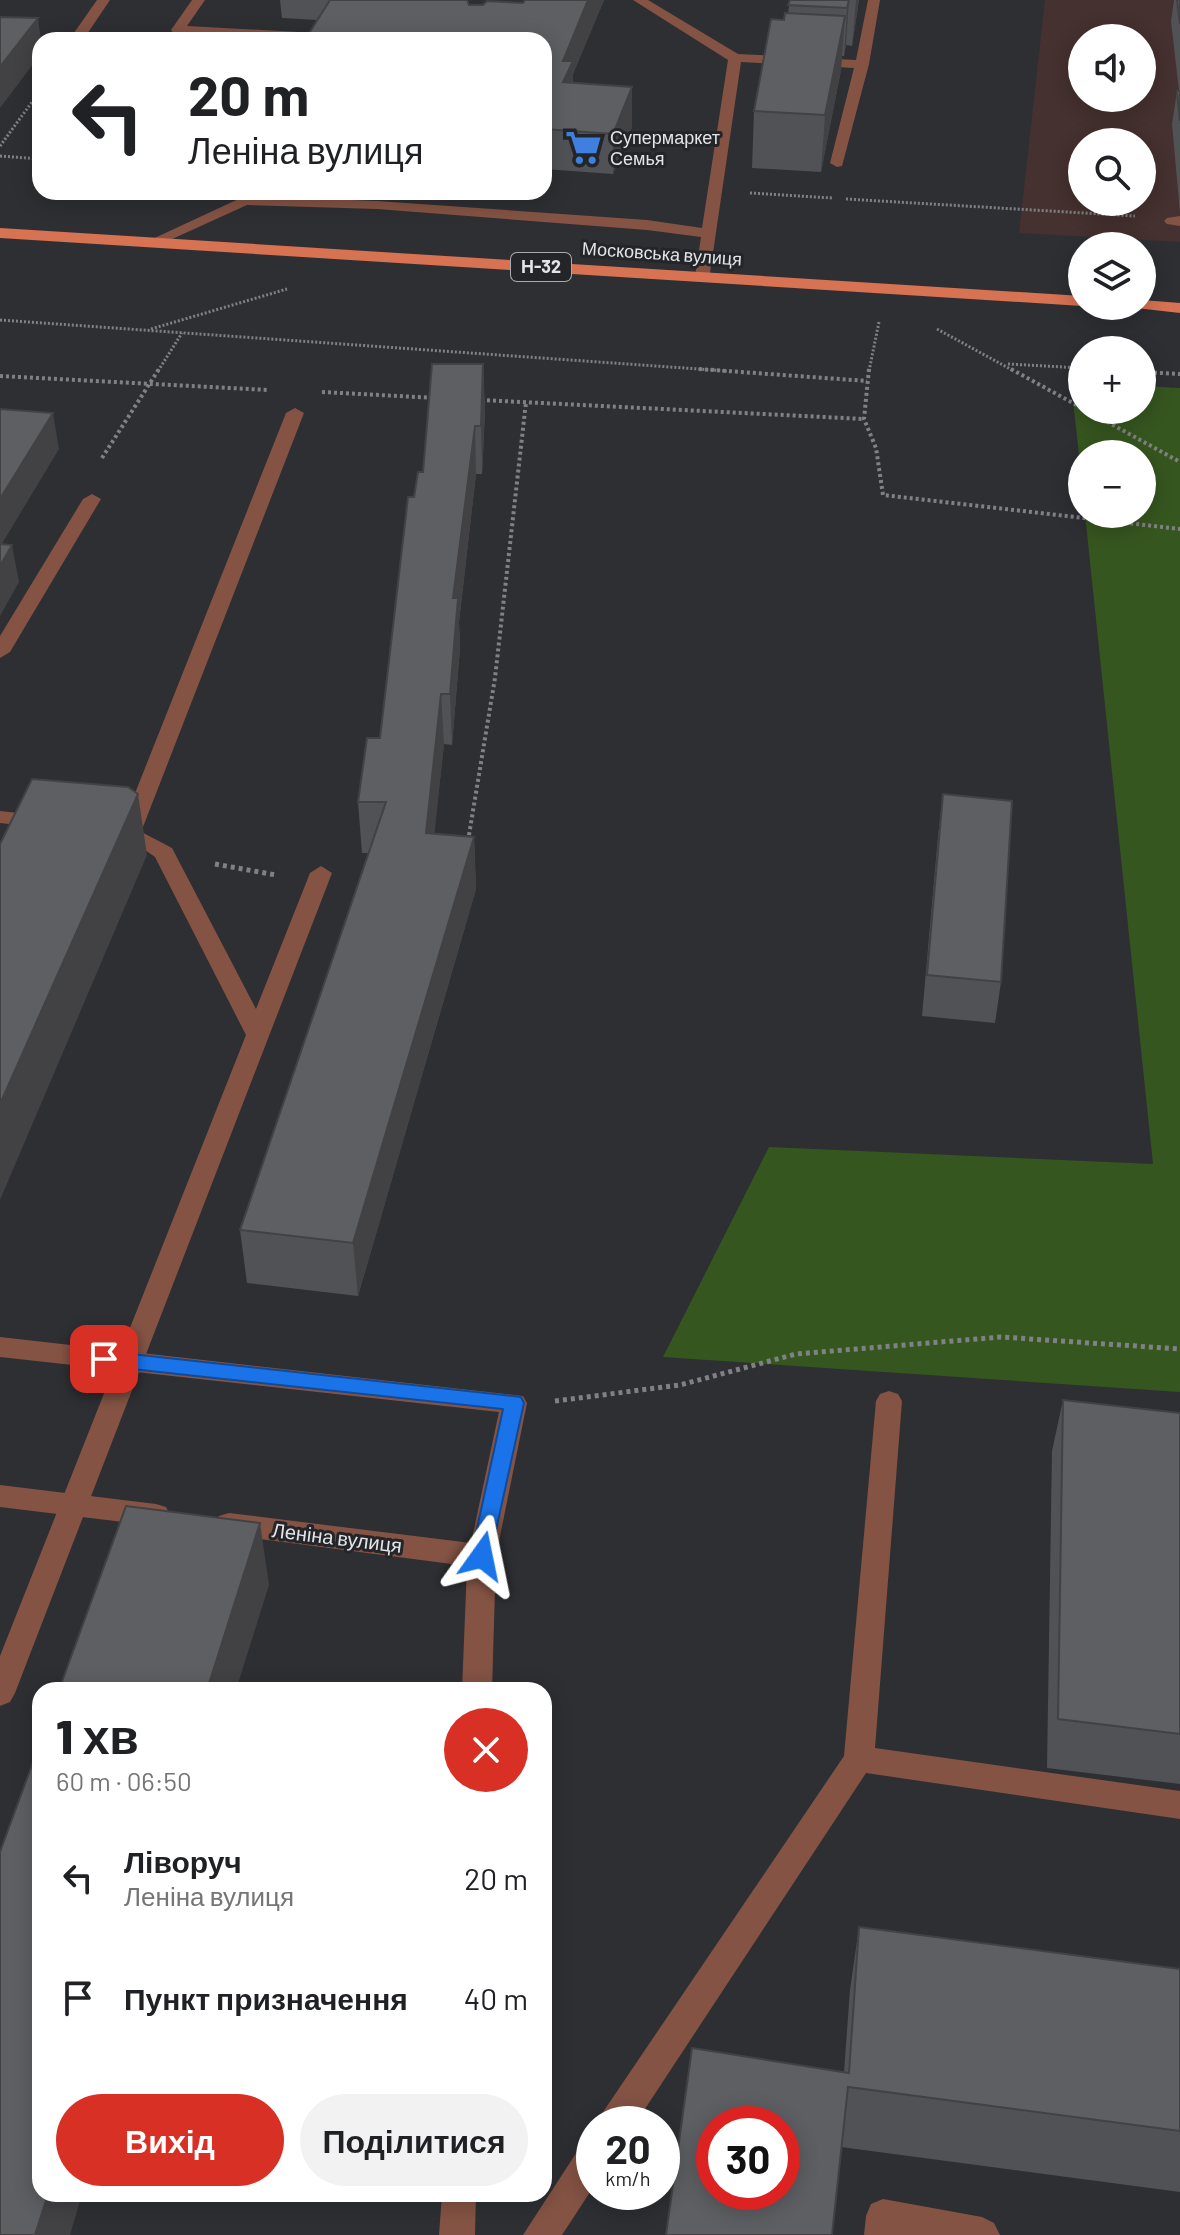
<!DOCTYPE html>
<html lang="uk">
<head>
<meta charset="utf-8">
<style>
	body { margin:0; font-family:Barlow,sans-serif; background:#f2f2f2; color:#202124; height:100vh; display:flex; flex-direction:column; font-size:30px; white-space:nowrap }
	* { box-sizing:border-box; margin:0 }
	p { font-size:26px; color:#757577 }
	.icon { flex:none; width:44px; height:44px; fill:none; stroke:currentColor; stroke-width:2; stroke-linecap:round; stroke-linejoin:round }
	.map { position:relative; flex:1; overflow:hidden }
	.panel { position:absolute; left:32px; top:1682px; width:520px; height:520px; display:flex; flex-direction:column; background:#fff; border-radius:24px; box-shadow:0 4px 20px #0003 }
	.panel>* { flex:none }
	.guide { position:absolute; left:32px; top:32px; width:520px; height:168px; border-radius:24px; box-shadow:0 4px 20px #0003; background:#fff; color:#202124; overflow:hidden }
	.controls { position:absolute; left:1068px; top:24px; display:grid; gap:16px }
	.controls a { display:grid; place-items:center; width:88px; height:88px; border-radius:50%; background:#fff; box-shadow:0 4px 20px #0003; font-size:40px }
	.speed { position:absolute; left:576px; top:2106px; display:flex; gap:16px; font-size:40px; font-weight:700; text-align:center }
	.speed>* { display:grid; place-content:center; width:104px; height:104px; border-radius:50%; background:#fff; box-shadow:0 4px 20px #0003; line-height:1 }
	.speed small { font-size:20px; font-weight:400 }
	.speed .limit { border:12px solid #d22; background:#fff; color:#111 }
	.pin { position:absolute; display:grid; place-items:center; width:68px; height:68px; color:#fff; margin:-34px; border-radius:16px; box-shadow:0 4px 12px #0006 }
	.me { position:absolute; width:88px; margin:-44px; rotate:12deg; stroke-linejoin:round; filter:drop-shadow(0 0 6px #0008) }
	.turn { display:flex; align-items:center; gap:28px; height:168px; padding:0 24px; font-size:36px }
	.turn .icon { width:104px; height:104px; stroke-width:2.5 }
	.turn b { display:block; font-size:56px; line-height:68px }
	.round { display:grid; place-items:center; flex:none; width:84px; height:84px; border-radius:42px; background:#f2f2f2 }
	.summary { display:flex; align-items:center; justify-content:space-between; height:136px; padding:0 24px }
	h1 { font-size:48px; font-weight:800; line-height:60px }
	.cta { display:flex; gap:16px; margin-top:auto; padding:16px 24px }
	.cta a { flex:1; height:92px; border-radius:48px; background:#d93025; color:#fff; font-size:32px; font-weight:800; line-height:92px; text-align:center }
	.cta a+a { background:#f2f2f2; color:#202124 }
	ul { padding:0; list-style:none }
	li { display:flex; align-items:center; gap:24px; height:120px; padding:0 24px }
	li div { flex:1 }
	li b { display:block; font-size:30px }
	li em { font-style:normal }
	.map>svg:first-child { display:block }
	.education { fill:#45312f; fill-rule:evenodd }
	.green { fill:#36561f }
	.lines { fill:none; stroke-linecap:round; stroke-linejoin:round }
	.path-far2 { stroke:#808184; stroke-width:3; stroke-dasharray:2 2; stroke-linecap:butt }
	.path-far1 { stroke:#808184; stroke-width:4; stroke-dasharray:3 3; stroke-linecap:butt }
	.path { stroke:#808184; stroke-width:5; stroke-dasharray:4 4; stroke-linecap:butt }
	.lane { fill:#845344; fill-rule:evenodd }
	.street { fill:#845344; fill-rule:evenodd }
	.primary { fill:#d77253; fill-rule:evenodd }
	.wall { fill:#515255 }
	.shaded-wall { fill:#424245 }
	.building { fill:#5e5f63; stroke:#424245; stroke-width:2; fill-rule:evenodd }
	.route { fill:#1a73e8; stroke:#114b97; stroke-width:2 }
	.labels { text-anchor:middle; stroke-width:6; stroke-linejoin:round; paint-order:stroke }
	.far-poi-label { font-size:18px; fill:#e3e4e7; stroke:#242529; text-anchor:start }
	.far-street-label { font-size:18px; fill:#e3e4e7; stroke:#242529 }
	.shield { fill:#242529; stroke:#aaabae; stroke-width:2 }
	.shield-label { font-size:18px; font-weight:bold; fill:#e3e4e7 }
	.street-label { font-size:20px; fill:#e3e4e7; stroke:#242529 }
</style>
</head>
<body>
<div class="map">
<svg width="1180" height="2235" viewBox="0 0 1180 2235">
	<rect width="100%" height="100%" fill="#2e2f33"/>
	<!-- education -->
	<path class="education" d="M 1045,0 L 1180,0 L 1180,242 L 1019,233 ZM 1082,38 L 1142,38 L 1142,98 L 1082,98 ZM 1082,142 L 1142,142 L 1142,202 L 1082,202 Z"/>
	<!-- green -->
	<path class="green" d="M 1071,381 L 1082,382 L 1082,410 L 1142,410 L 1142,386 L 1180,388 L 1180,1392 L 663,1357 L 769,1147 L 1153,1164 L 1085,514 L 1142,514 L 1142,454 L 1082,454 L 1082,483 Z"/>
	<g class="lines">
		<!-- path-far2 -->
		<path class="path-far2" d="M 0,146 L 40,91
			M 0,156 L 40,159
			M 750,193 L 832,198
			M 846,199 L 1135,216
			M 0,320 L 727,371
			M 151,329 L 287,289
			M 937,329 L 1014,371
			M 1008,364 L 1082,368
			M 158,371 L 182,333
			M 869,371 L 879,322"/>
		<!-- path-far1 -->
		<path class="path-far1" d="M 699,369 L 867,381
			M 869,369 L 864,419 L 876,448 L 883,495 L 1180,529
			M 1011,369 L 1082,408
			M 1142,372 L 1180,374
			M 0,376 L 268,390
			M 322,392 L 436,398
			M 481,400 L 864,419
			M 1086,410 L 1180,462
			M 102,458 L 159,369
			M 468,841 L 495,678 L 526,402"/>
		<!-- path -->
		<path class="path" d="M 215,864 L 276,875
			M 555,1401 L 680,1385 L 796,1354 L 1001,1337 L 1180,1349"/>
		<!-- lane -->
		<path class="lane" d="M 97,0 L 110,0 L 83,40 L 69,40 Z
			M 192,0 L 205,0 L 187,26 L 317,33 L 324,37 L 321,40 L 173,33 L 171,30 Z
			M 633,0 L 648,0 L 738,54 L 856,60 L 868,0 L 880,0 L 869,64 L 842,166 L 837,167 L 830,163 L 854,68 L 741,62 L 709,280 L 703,282 L 695,277 L 701,237 L 647,230 L 377,209 L 247,205 L 159,245 L 154,247 L 146,242 L 245,196 L 377,201 L 647,220 L 702,228 L 728,60 Z
			M 1180,216 L 1180,226 L 1167,224 L 1164,221 L 1167,218 Z
			M 92,494 L 101,499 L 10,652 L 0,658 L 0,636 L 83,499 Z
			M 130,826 L 172,848 L 256,1009 L 310,873 L 321,866 L 332,873 L 15,1693 L 10,1702 L 0,1706 L 0,1656 L 246,1035 L 155,857 L 119,832 Z
			M 889,1391 L 898,1394 L 902,1401 L 875,1748 L 1180,1791 L 1180,1819 L 866,1773 L 635,2124 L 598,2124 L 603,2112 L 844,1756 L 876,1401 L 880,1394 Z
			M 594,2139 L 594,2186 L 562,2235 L 523,2235 L 582,2144 Z
			M 883,2199 L 982,2217 L 994,2223 L 1000,2235 L 864,2235 L 866,2216 L 871,2204 Z"/>
		<!-- street -->
		<path class="street" d="M 295,408 L 304,413 L 141,832 L 130,838 L 118,837 L 114,832 L 122,826 L 286,413 Z
			M 0,811 L 45,816 L 56,822 L 45,828 L 0,823 Z
			M 0,1337 L 523,1396 L 527,1403 L 496,1556 L 492,1690 L 462,1690 L 467,1566 L 229,1535 L 219,1532 L 215,1524 L 219,1516 L 229,1513 L 471,1543 L 499,1412 L 0,1357 Z
			M 0,1485 L 156,1504 L 166,1507 L 170,1515 L 166,1523 L 156,1526 L 0,1507 Z
			M 442,2194 L 476,2194 L 475,2235 L 439,2235 Z"/>
		<!-- primary -->
		<path class="primary" d="M 0,228 L 1082,296 L 1082,306 L 0,238 Z
			M 1142,300 L 1180,303 L 1180,313 L 1136,308 L 1135,306 L 1142,306 Z"/>
	</g>
	<!-- wall -->
	<path class="wall" d="M 280,0 L 467,0 L 469,5 L 523,3 L 525,0 L 604,0 L 573,74 L 573,83 L 632,127 L 613,174 L 544,169 L 544,40 L 306,40 L 306,38 L 317,20 L 282,18 Z
		M 790,0 L 859,0 L 852,46 L 846,45 L 844,56 L 842,56 L 841,70 L 821,172 L 752,168 L 754,111 L 784,20 L 788,13 Z
		M 1174,0 L 1180,0 L 1180,213 L 1172,124 L 1177,91 L 1179,91 L 1171,21 Z
		M 483,364 L 485,412 L 482,474 L 476,474 L 459,622 L 460,648 L 452,745 L 444,744 L 434,833 L 474,837 L 476,889 L 358,1296 L 247,1283 L 240,1230 L 368,853 L 362,853 L 358,802 L 380,738 L 414,497 L 423,472 Z
		M 943,794 L 1001,982 L 995,1023 L 922,1016 L 938,836 Z
		M 1063,1400 L 1180,1413 L 1180,1784 L 1047,1768 L 1052,1451 Z
		M 859,1927 L 1180,1969 L 1180,2192 L 841,2147 L 844,2072 L 850,1990 Z"/>
	<!-- shaded-wall -->
	<path class="shaded-wall" d="M 588,0 L 604,0 L 573,74 L 573,100 L 563,122 L 563,61 Z
		M 849,0 L 846,45 L 844,56 L 847,8 Z
		M 856,0 L 859,0 L 852,46 Z
		M 845,16 L 841,70 L 821,172 L 825,115 Z
		M 38,18 L 41,40 L 40,40 L 40,55 L 0,108 L 0,67 Z
		M 632,87 L 632,127 L 613,174 L 613,134 Z
		M 483,364 L 485,412 L 482,474 L 481,426 Z
		M 53,413 L 59,449 L 0,547 L 0,499 Z
		M 475,426 L 476,474 L 459,621 L 460,648 L 452,745 L 450,694 L 453,598 Z
		M 12,545 L 19,582 L 0,616 L 0,566 Z
		M 441,694 L 444,744 L 429,885 L 426,833 Z
		M 138,794 L 147,855 L 0,1200 L 0,1104 Z
		M 474,837 L 476,889 L 358,1296 L 353,1243 Z
		M 260,1523 L 269,1585 L 236,1690 L 207,1690 Z
		M 48,2194 L 82,2194 L 70,2235 L 35,2235 Z"/>
	<!-- building -->
	<path class="building" d="M 330,0 L 467,0 L 469,5 L 483,5 L 487,1 L 523,3 L 525,0 L 588,0 L 563,61 L 573,61 L 563,82 L 632,87 L 613,134 L 544,129 L 544,40 L 339,40 L 306,38 Z
		M 790,0 L 849,0 L 847,8 L 788,5 Z
		M 1177,0 L 1180,0 L 1180,24 Z
		M 785,13 L 845,16 L 825,115 L 754,111 L 771,19 L 784,20 Z
		M 0,17 L 38,18 L 0,67 Z
		M 1177,91 L 1180,91 L 1180,121 Z
		M 432,364 L 483,364 L 481,426 L 475,426 L 453,598 L 458,598 L 450,694 L 441,694 L 426,833 L 474,837 L 353,1243 L 240,1230 L 386,802 L 358,802 L 367,738 L 380,738 L 408,497 L 414,497 L 418,472 L 423,472 Z
		M 0,409 L 53,413 L 0,499 Z
		M 0,544 L 12,545 L 0,566 Z
		M 32,779 L 128,787 L 138,794 L 0,1104 L 0,844 Z
		M 943,794 L 1012,801 L 1001,982 L 927,975 Z
		M 1063,1400 L 1180,1413 L 1180,1734 L 1058,1719 Z
		M 126,1506 L 260,1523 L 207,1690 L 59,1690 Z
		M 40,1743 L 40,2194 L 48,2194 L 35,2235 L 0,2235 L 0,1852 Z
		M 859,1927 L 1180,1969 L 1180,2131 L 848,2087 L 832,2235 L 666,2235 L 692,2048 L 849,2073 ZM 714,2124 L 782,2124 L 782,2192 L 714,2192 Z"/>
	<!-- route -->
	<path class="route" d="M 104,1351 L 521,1397 L 524,1403 L 489,1562 L 482,1564 L 474,1562 L 471,1556 L 503,1409 L 104,1366 L 97,1364 L 94,1359 L 97,1353 Z"/>
	<!-- icons -->
	<defs>
		<symbol id="supermarket-bare" viewBox="-9 -9 18 18"><path d="M-6-5.5h2.5l.6 2H6L4.5 2H-2.5L-4.4-4H-6ZM-1.5 3.2a1.3 1.3 0 1 0 .1 0ZM3 3.2a1.3 1.3 0 1 0 .1 0Z" fill="#3f7fe0" stroke="#242529" stroke-width="2.5" paint-order="stroke"/></symbol>
	</defs>
	<g fill-rule="evenodd">
		<use href="#supermarket-bare" x="558" y="122" width="51" height="51"/>
	</g>
	<g class="labels">
		<!-- far-poi labels -->
		<g class="far-poi-label">
			<text x="610" y="144">Супермаркет<tspan x="610" dy="21">Семья</tspan></text>
		</g>
		<!-- far-street labels -->
		<g class="far-street-label">
			<text transform="translate(662 254) rotate(4)" y="6">Московська вулиця</text>
		</g>
		<!-- shield labels -->
		<rect class="shield" x="511" y="253" width="60" height="28" rx="6"/>
		<g class="shield-label">
			<text x="541" y="273">Н-32</text>
		</g>
		<!-- street labels -->
		<g class="street-label">
			<text transform="translate(337 1538) rotate(7)" y="7">Леніна вулиця</text>
		</g>
	</g>
</svg>
<div class="controls">
<a><svg class="icon" aria-label="sound" viewBox="0 0 24 24"><path d="M4 9h4l5-4v14l-5-4H4zM17 9q2 3 0 6"/></svg></a>
<a><svg class="icon" aria-label="search" viewBox="0 0 24 24"><circle cx="10" cy="10" r="6"/><path d="M15 15l6 6"/></svg></a>
<a><svg class="icon" aria-label="layers" viewBox="0 0 24 24"><path d="M12 4l9 5-9 5-9-5zM3 14l9 5 9-5"/></svg></a>
<a>+</a>
<a>−</a>
</div>
<div class="speed"><div>20<small>km/h</small></div><div class="limit">30</div></div>
<div class="pin" style="left:104px;top:1359px;background:#d93025"><svg class="icon" aria-label="arrive" viewBox="0 0 24 24"><path d="M6 21V4h12l-3 4 3 4H6"/></svg></div>
<svg class="me" style="left:482px;top:1556px" viewBox="-20 -20 40 40"><path d="M0-17L14 15 0 8-14 15z" fill="#1a73e8" stroke="#fff" stroke-width="4"/></svg>
<div class="guide">
<div class="turn"><svg class="icon" aria-label="left" viewBox="0 0 24 24"><path d="M17 20v-9H6M10 6l-5 5 5 5"/></svg><div><b>20 m</b>Леніна вулиця</div></div>
</div>
<section class="panel">
<div class="summary"><div><h1>1 хв</h1><p>60 m · 06:50</p></div><a class="round" style="background:#d93025;color:#fff"><svg class="icon" aria-label="close" viewBox="0 0 24 24"><path d="M6 6l12 12M18 6L6 18"/></svg></a></div>
<ul>
<li><svg class="icon" aria-label="left" viewBox="0 0 24 24"><path d="M17 20v-9H6M10 6l-5 5 5 5"/></svg><div><b>Ліворуч</b><p>Леніна вулиця</p></div><em>20 m</em></li>
<li><svg class="icon" aria-label="arrive" viewBox="0 0 24 24"><path d="M6 21V4h12l-3 4 3 4H6"/></svg><div><b>Пункт призначення</b></div><em>40 m</em></li>
</ul>
<div class="cta"><a>Вихід</a><a>Поділитися</a></div>
</section>
</div>
</body>
</html>
